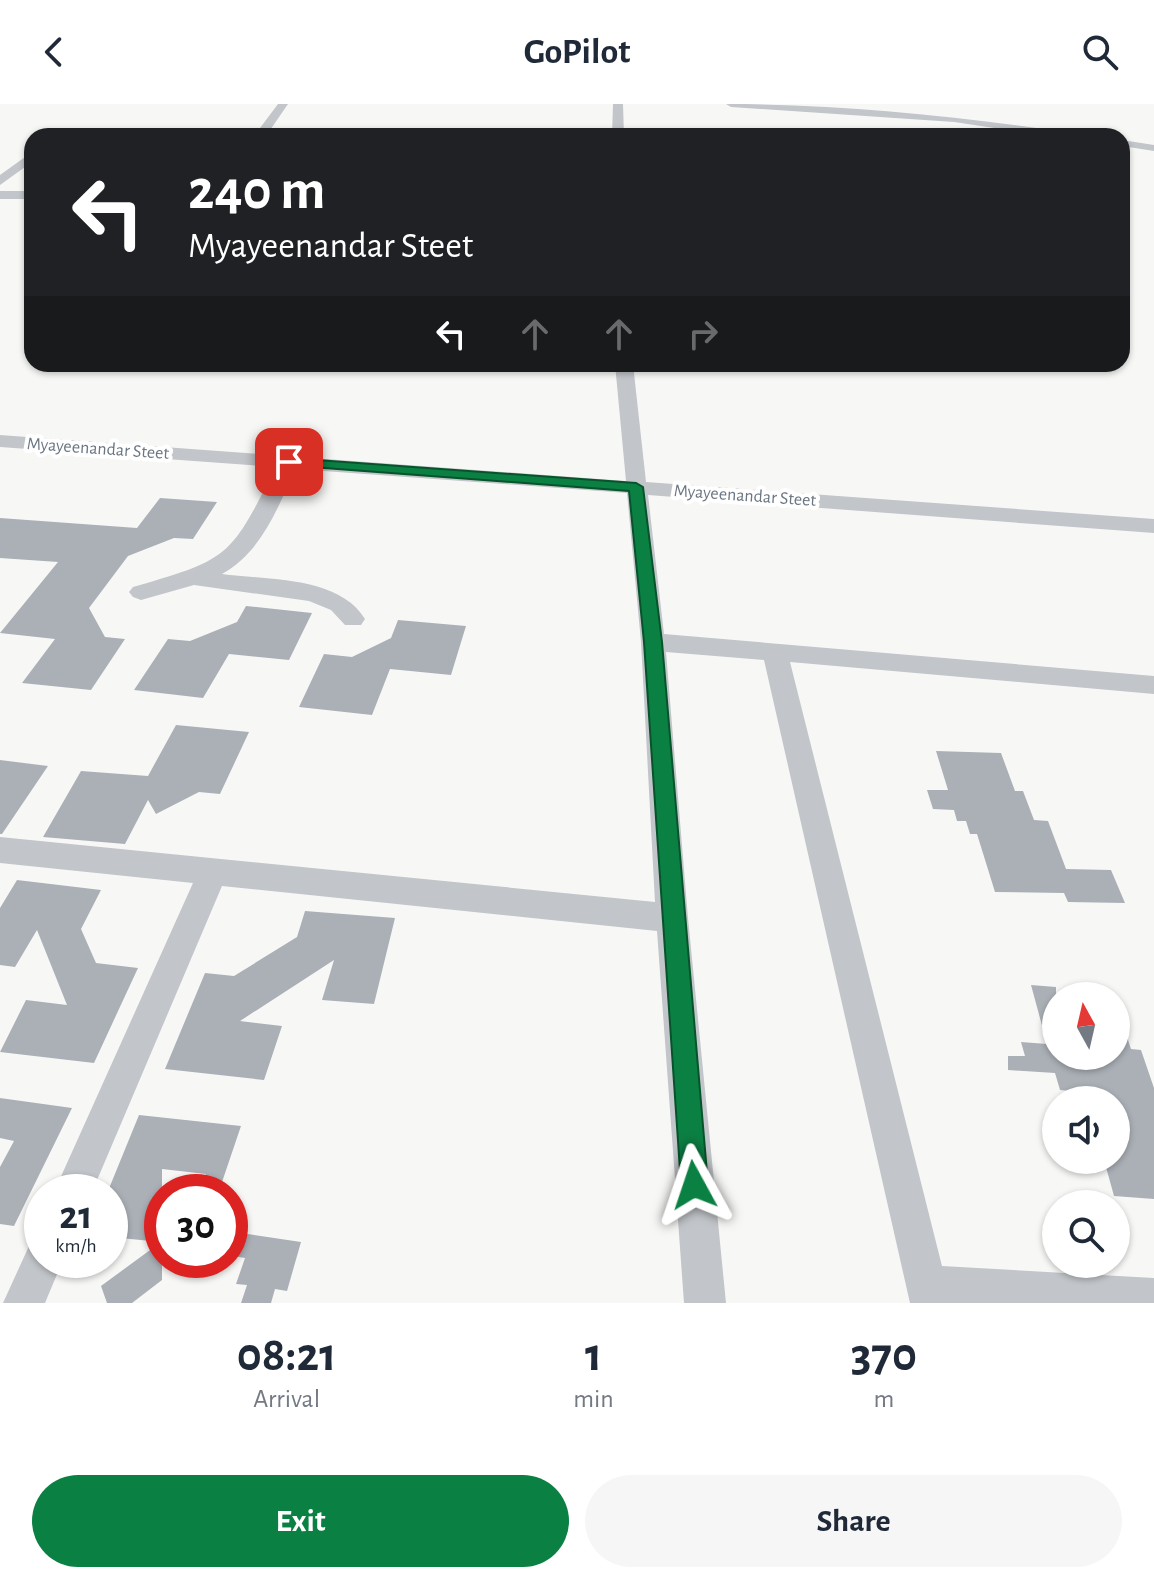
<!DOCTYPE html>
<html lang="en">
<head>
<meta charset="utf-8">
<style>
	body { margin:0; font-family:"Alegreya Sans",sans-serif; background:#f6f6f7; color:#1f2937; height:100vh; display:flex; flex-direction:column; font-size:30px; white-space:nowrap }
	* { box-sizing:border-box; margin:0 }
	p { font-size:26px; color:#747a83 }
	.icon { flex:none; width:44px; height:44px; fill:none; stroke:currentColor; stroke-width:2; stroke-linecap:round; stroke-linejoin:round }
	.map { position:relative; height:1199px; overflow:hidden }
	.details { display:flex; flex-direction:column; background:#fff; flex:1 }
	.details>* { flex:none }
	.top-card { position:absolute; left:24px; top:24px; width:1106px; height:244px; border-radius:24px; box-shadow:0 2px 6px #0004; background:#202124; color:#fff; overflow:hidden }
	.needle { width:52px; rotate:352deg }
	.fabs { position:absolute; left:1042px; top:878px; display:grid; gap:16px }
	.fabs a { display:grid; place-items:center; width:88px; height:88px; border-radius:50%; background:#fff; box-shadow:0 2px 6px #0004; font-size:40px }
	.speed { position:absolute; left:24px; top:1070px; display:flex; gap:16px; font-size:40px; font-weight:700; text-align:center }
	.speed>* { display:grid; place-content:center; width:104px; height:104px; border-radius:50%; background:#fff; box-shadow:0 2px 6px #0004; line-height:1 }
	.speed small { font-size:20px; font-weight:400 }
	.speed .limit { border:12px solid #d22; background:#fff; color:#111 }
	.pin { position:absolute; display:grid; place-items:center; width:68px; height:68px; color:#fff; margin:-34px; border-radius:16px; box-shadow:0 4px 12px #0006 }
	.me { position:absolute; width:88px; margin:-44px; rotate:355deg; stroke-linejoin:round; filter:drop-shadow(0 0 6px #0008) }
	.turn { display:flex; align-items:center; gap:28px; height:168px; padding:0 32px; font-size:36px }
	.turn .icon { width:104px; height:104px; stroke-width:2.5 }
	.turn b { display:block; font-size:56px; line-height:68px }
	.lanes { display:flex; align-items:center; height:76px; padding:0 32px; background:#0003; justify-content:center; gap:40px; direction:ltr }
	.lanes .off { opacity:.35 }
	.eta { display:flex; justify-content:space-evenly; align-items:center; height:136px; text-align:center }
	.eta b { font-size:48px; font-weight:700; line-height:56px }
	.primary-button { display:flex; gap:16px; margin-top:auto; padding:16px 32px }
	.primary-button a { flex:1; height:92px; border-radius:48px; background:#0b8043; color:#fff; font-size:32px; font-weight:700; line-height:92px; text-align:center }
	.primary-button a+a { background:#f6f6f7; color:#1f2937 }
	header { display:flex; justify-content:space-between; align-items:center; height:104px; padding:0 32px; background:#fff; font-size:36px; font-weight:700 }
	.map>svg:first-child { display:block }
	.building { fill:#abb0b7 }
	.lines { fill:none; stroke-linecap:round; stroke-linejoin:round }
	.minor { fill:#c2c5c9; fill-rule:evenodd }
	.route { fill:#0b8043; stroke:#07532c; stroke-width:2 }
	.labels { text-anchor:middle; stroke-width:8; stroke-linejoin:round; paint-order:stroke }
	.far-street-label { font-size:18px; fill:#6b7683; stroke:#fff }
</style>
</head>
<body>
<header><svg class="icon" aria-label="back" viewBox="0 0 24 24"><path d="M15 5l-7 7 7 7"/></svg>GoPilot<svg class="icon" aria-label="search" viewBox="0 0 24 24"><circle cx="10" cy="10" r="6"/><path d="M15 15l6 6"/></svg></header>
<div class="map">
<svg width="1154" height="1199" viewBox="0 0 1154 1199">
	<rect width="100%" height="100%" fill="#f7f8f6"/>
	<!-- building -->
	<path class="building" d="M 160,394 L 217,398 L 193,435 L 174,434 L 128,452 L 89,504 L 105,533 L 125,535 L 91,586 L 22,579 L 55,535 L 0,529 L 58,458 L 0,454 L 0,414 L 137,424 Z
		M 246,502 L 312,509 L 289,556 L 229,550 L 203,594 L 134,586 L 168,535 L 190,537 L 237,518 Z
		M 398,516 L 466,522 L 451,571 L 390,565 L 372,611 L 299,603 L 324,550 L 352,553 L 391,534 Z
		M 176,621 L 249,628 L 220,690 L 199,688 L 156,710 L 148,696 L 125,740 L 43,733 L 81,667 L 148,672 Z
		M 936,647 L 1001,649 L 1015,687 L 1023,687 L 1034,716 L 1048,717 L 1066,765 L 1111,766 L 1125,799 L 1068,798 L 1064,789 L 995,788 L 977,730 L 970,730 L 966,717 L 957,717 L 954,706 L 933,705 L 927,686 L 948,686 Z
		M 0,656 L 48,662 L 2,730 L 0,730 Z
		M 17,776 L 101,786 L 81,825 L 96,859 L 138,864 L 94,959 L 0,948 L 26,896 L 67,901 L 37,826 L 15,863 L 0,861 L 0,804 Z
		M 305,807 L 395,814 L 374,900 L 322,896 L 334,856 L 240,917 L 282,922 L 264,976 L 165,965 L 205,869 L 234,872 L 297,833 Z
		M 1031,881 L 1056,883 L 1056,952 L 1116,952 L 1116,910 L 1119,909 L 1131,945 L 1141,946 L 1154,984 L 1154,1095 L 1114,1092 L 1104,1056 L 1116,1056 L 1116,996 L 1073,996 L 1070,987 L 1060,986 L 1055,969 L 1008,966 L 1008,952 L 1025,952 L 1021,938 L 1047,940 Z
		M 0,994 L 72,1004 L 14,1122 L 0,1120 L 0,1063 L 14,1037 L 0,1034 Z
		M 139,1011 L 241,1022 L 220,1084 L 201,1082 L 206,1070 L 162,1065 L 162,1176 L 132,1199 L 107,1199 L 101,1182 L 161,1138 L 110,1133 L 110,1082 Z
		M 241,1129 L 301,1138 L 287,1187 L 275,1185 L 271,1199 L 241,1199 L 247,1181 L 236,1180 L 245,1154 L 233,1152 Z"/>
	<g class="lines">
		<!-- minor -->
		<path class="minor" d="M 278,0 L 288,0 L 266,32 L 254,32 Z
			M 613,0 L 623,0 L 624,32 L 612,32 Z
			M 726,0 C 842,0 957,12 1072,29 L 1078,32 L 1049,32 L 954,18 L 731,3 Z
			M 64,29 L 212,29 L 218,32 L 58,32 Z
			M 1122,36 L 1154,41 L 1154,47 L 1122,42 Z
			M 32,48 L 32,58 L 0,81 L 0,71 Z
			M 0,87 L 32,87 L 32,95 L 0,95 Z
			M 615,260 L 633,260 L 646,378 L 1154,415 L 1154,429 L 648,391 L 664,530 L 1154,572 L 1154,590 L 790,558 L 942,1162 L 1154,1174 L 1154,1199 L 910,1199 L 764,556 L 666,548 L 688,814 L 726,1199 L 684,1199 L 657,827 L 222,782 L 92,1088 L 54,1088 L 193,779 L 0,759 L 0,733 L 655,798 L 641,538 L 627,389 L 296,365 C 277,404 262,448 222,470 C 267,476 339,472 365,515 L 361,521 L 345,521 L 331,506 L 309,497 L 194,481 L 141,496 L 133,493 L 129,488 L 133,483 C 231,455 230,453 276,363 L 0,343 L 0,331 L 626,377 Z
			M 42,1136 L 42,1156 L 63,1156 L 45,1199 L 3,1199 L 29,1142 Z"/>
	</g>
	<!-- route -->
	<path class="route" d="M 289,354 L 636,379 L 643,383 L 662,538 L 708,1081 L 704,1090 L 694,1094 L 685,1090 L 681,1081 L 644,538 L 629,387 L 285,361 L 285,355 Z"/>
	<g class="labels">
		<!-- far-street labels -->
		<g class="far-street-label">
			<text transform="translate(98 344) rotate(4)" y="6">Myayeenandar Steet</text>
			<text transform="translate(745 391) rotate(4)" y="6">Myayeenandar Steet</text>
		</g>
	</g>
</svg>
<div class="fabs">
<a><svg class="needle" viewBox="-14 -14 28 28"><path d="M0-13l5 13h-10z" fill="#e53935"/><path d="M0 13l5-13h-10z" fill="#747a83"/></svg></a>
<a><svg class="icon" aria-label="sound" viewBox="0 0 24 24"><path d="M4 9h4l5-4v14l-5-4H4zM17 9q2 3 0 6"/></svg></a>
<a><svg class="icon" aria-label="search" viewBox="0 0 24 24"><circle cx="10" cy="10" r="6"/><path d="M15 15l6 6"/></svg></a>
</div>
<div class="speed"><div>21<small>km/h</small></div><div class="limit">30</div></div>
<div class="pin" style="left:289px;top:358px;background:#d93025"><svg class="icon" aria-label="arrive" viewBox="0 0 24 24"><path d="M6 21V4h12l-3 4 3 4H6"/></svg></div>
<svg class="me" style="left:694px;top:1081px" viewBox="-20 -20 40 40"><path d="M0-17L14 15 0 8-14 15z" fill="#0b8043" stroke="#fff" stroke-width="4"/></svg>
<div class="top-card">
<div class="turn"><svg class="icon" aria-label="left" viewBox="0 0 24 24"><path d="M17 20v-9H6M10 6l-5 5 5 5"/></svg><div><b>240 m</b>Myayeenandar Steet</div></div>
<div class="lanes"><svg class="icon" aria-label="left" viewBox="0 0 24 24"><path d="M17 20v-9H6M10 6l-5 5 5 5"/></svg><svg class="icon off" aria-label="ahead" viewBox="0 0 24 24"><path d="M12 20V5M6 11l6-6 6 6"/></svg><svg class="icon off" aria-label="ahead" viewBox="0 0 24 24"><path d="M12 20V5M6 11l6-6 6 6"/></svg><svg class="icon off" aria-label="right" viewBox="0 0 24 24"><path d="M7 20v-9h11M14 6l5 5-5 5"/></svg></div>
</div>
</div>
<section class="details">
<div class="eta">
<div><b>08:21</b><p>Arrival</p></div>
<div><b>1</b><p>min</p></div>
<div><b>370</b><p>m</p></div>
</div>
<div class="primary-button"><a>Exit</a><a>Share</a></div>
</section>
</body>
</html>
